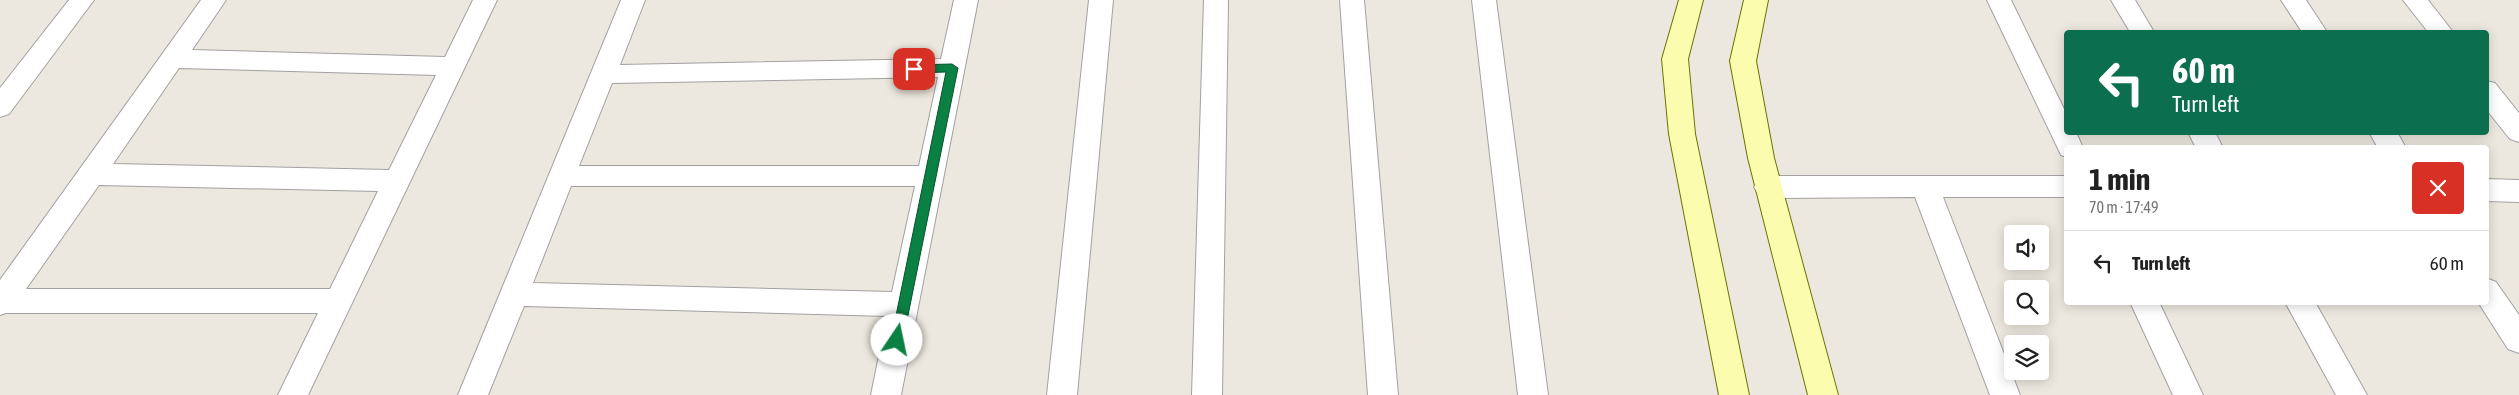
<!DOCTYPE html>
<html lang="en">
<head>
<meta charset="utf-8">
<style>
	body { margin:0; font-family:"Asap Condensed",sans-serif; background:#f2f2f2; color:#222; height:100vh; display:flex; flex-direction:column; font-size:19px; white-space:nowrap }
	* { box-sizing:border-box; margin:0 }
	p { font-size:16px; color:#767676 }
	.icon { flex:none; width:28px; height:28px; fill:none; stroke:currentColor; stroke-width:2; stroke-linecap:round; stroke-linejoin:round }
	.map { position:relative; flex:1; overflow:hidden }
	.panel { position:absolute; left:2064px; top:145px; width:425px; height:160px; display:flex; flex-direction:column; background:#fff; border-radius:5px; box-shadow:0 2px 12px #0003 }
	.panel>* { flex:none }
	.top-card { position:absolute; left:2064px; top:30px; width:425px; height:105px; border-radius:5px; box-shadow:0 2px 12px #0003; background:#0b6e4f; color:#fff; overflow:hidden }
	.tools { position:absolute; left:2004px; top:225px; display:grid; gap:10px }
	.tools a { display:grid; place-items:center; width:45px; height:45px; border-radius:5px; background:#fff; box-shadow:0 2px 12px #0003; font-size:25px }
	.pin { position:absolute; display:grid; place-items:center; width:42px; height:42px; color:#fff; margin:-21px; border-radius:10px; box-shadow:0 2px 8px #0006 }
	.me { position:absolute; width:55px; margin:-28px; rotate:11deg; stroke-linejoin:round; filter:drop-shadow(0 0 4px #0008) }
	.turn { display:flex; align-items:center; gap:18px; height:105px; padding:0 25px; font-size:22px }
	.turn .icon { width:65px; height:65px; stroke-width:2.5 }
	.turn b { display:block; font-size:35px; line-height:42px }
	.round { display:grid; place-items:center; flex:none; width:52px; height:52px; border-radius:5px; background:#f2f2f2 }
	.head { display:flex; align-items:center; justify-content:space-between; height:85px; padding:0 25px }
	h1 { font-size:30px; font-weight:700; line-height:38px }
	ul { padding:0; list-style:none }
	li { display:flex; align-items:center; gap:15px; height:65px; padding:0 25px; border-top:1px solid #e0e0e0 }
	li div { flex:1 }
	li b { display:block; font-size:19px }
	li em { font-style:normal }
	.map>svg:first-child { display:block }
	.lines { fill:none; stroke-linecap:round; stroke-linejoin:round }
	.street-casing { stroke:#a1a1a1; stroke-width:2 }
	.secondary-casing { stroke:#6b7300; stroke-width:2 }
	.street { fill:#fff; fill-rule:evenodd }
	.secondary { fill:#fbfcae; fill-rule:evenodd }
	.route { fill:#0b8043; stroke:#07532c }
</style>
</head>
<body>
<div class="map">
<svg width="2519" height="395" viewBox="0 0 2519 395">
	<rect width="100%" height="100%" fill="#ede8df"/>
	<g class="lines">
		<defs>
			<path id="street" d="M 69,0 L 94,0 L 9,114 L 0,117 L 0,88 Z
				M 201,0 L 226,0 L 192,50 L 445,57 L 473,0 L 497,0 L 308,395 L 278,395 L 318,313 L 6,313 L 0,315 L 0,280 ZM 179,68 L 436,75 L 389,170 L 113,164 ZM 99,185 L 378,191 L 330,289 L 26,289 Z
				M 621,0 L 645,0 L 620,65 L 941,59 L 954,0 L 978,0 L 901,395 L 871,395 L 887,316 L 524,306 L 488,395 L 458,395 ZM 938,77 L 919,166 L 579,166 L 612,83 ZM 571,186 L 915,186 L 892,292 L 533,283 Z
				M 1089,0 L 1113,0 L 1077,395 L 1047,395 Z
				M 1204,0 L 1228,0 L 1222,395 L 1192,395 Z
				M 1340,0 L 1364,0 L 1398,395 L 1368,395 Z
				M 1472,0 L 1496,0 L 1548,395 L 1518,395 Z
				M 1987,0 L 2011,0 L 2066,113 L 2066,132 L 2076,132 L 2083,148 L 2066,148 L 2066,157 L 2061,155 Z
				M 2111,0 L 2135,0 L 2154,32 L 2130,32 Z
				M 2281,0 L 2306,0 L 2327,32 L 2302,32 Z
				M 2403,0 L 2428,0 L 2453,32 L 2428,32 Z
				M 2486,81 L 2495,83 L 2519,113 L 2519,142 L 2510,139 L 2486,109 Z
				M 2188,132 L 2215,132 L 2223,148 L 2196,148 Z
				M 2369,132 L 2397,132 L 2406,148 L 2378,148 Z
				M 1768,176 L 2066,176 L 2066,197 L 1943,197 L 2020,395 L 1990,395 L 1915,197 L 1768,198 L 1758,194 L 1754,187 L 1758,180 Z
				M 2486,179 L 2519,180 L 2519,202 L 2486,201 Z
				M 2486,278 L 2496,282 L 2519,315 L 2519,353 L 2508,349 L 2478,302 L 2486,302 Z
				M 2130,302 L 2159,302 L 2203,395 L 2173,395 Z
				M 2285,302 L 2315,302 L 2367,395 L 2336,395 Z"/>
			<path id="secondary" d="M 1679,0 L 1703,0 L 1688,59 L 1695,134 L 1749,395 L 1719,395 L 1669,134 L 1662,59 Z
				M 1744,0 L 1768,0 L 1756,61 L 1774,158 L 1838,395 L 1808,395 L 1748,158 L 1730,61 Z"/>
		</defs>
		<!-- street casing -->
		<use href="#street" class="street-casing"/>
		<!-- secondary casing -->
		<use href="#secondary" class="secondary-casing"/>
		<!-- street -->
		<use href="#street" class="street"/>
		<!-- secondary -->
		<use href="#secondary" class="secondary"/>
	</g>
	<!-- route -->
	<path class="route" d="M 952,64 L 958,68 L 903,340 L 897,345 L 891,340 L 946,72 L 914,73 L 908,69 L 914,65 Z"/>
</svg>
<div class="tools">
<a><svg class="icon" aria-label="sound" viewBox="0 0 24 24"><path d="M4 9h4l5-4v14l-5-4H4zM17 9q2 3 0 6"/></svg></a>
<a><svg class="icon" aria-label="search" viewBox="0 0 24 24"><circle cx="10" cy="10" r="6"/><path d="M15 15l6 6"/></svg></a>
<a><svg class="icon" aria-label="layers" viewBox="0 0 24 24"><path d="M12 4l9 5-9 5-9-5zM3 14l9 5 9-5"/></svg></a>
</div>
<div class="pin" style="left:914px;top:69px;background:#d93025"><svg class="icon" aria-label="arrive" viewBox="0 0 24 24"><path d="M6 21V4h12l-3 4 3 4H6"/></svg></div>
<svg class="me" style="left:897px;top:340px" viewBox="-20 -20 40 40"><circle r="19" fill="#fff"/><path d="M0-13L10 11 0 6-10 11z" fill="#0b8043"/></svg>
<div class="top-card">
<div class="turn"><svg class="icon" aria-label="left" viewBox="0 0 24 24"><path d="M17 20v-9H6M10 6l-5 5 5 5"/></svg><div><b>60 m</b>Turn left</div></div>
</div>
<section class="panel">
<div class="head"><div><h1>1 min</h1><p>70 m · 17:49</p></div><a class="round" style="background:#d93025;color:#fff"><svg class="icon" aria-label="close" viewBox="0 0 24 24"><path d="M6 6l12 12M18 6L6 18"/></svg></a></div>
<ul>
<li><svg class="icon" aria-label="left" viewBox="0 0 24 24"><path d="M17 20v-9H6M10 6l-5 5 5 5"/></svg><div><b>Turn left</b></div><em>60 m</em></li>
</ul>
</section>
</div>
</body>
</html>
